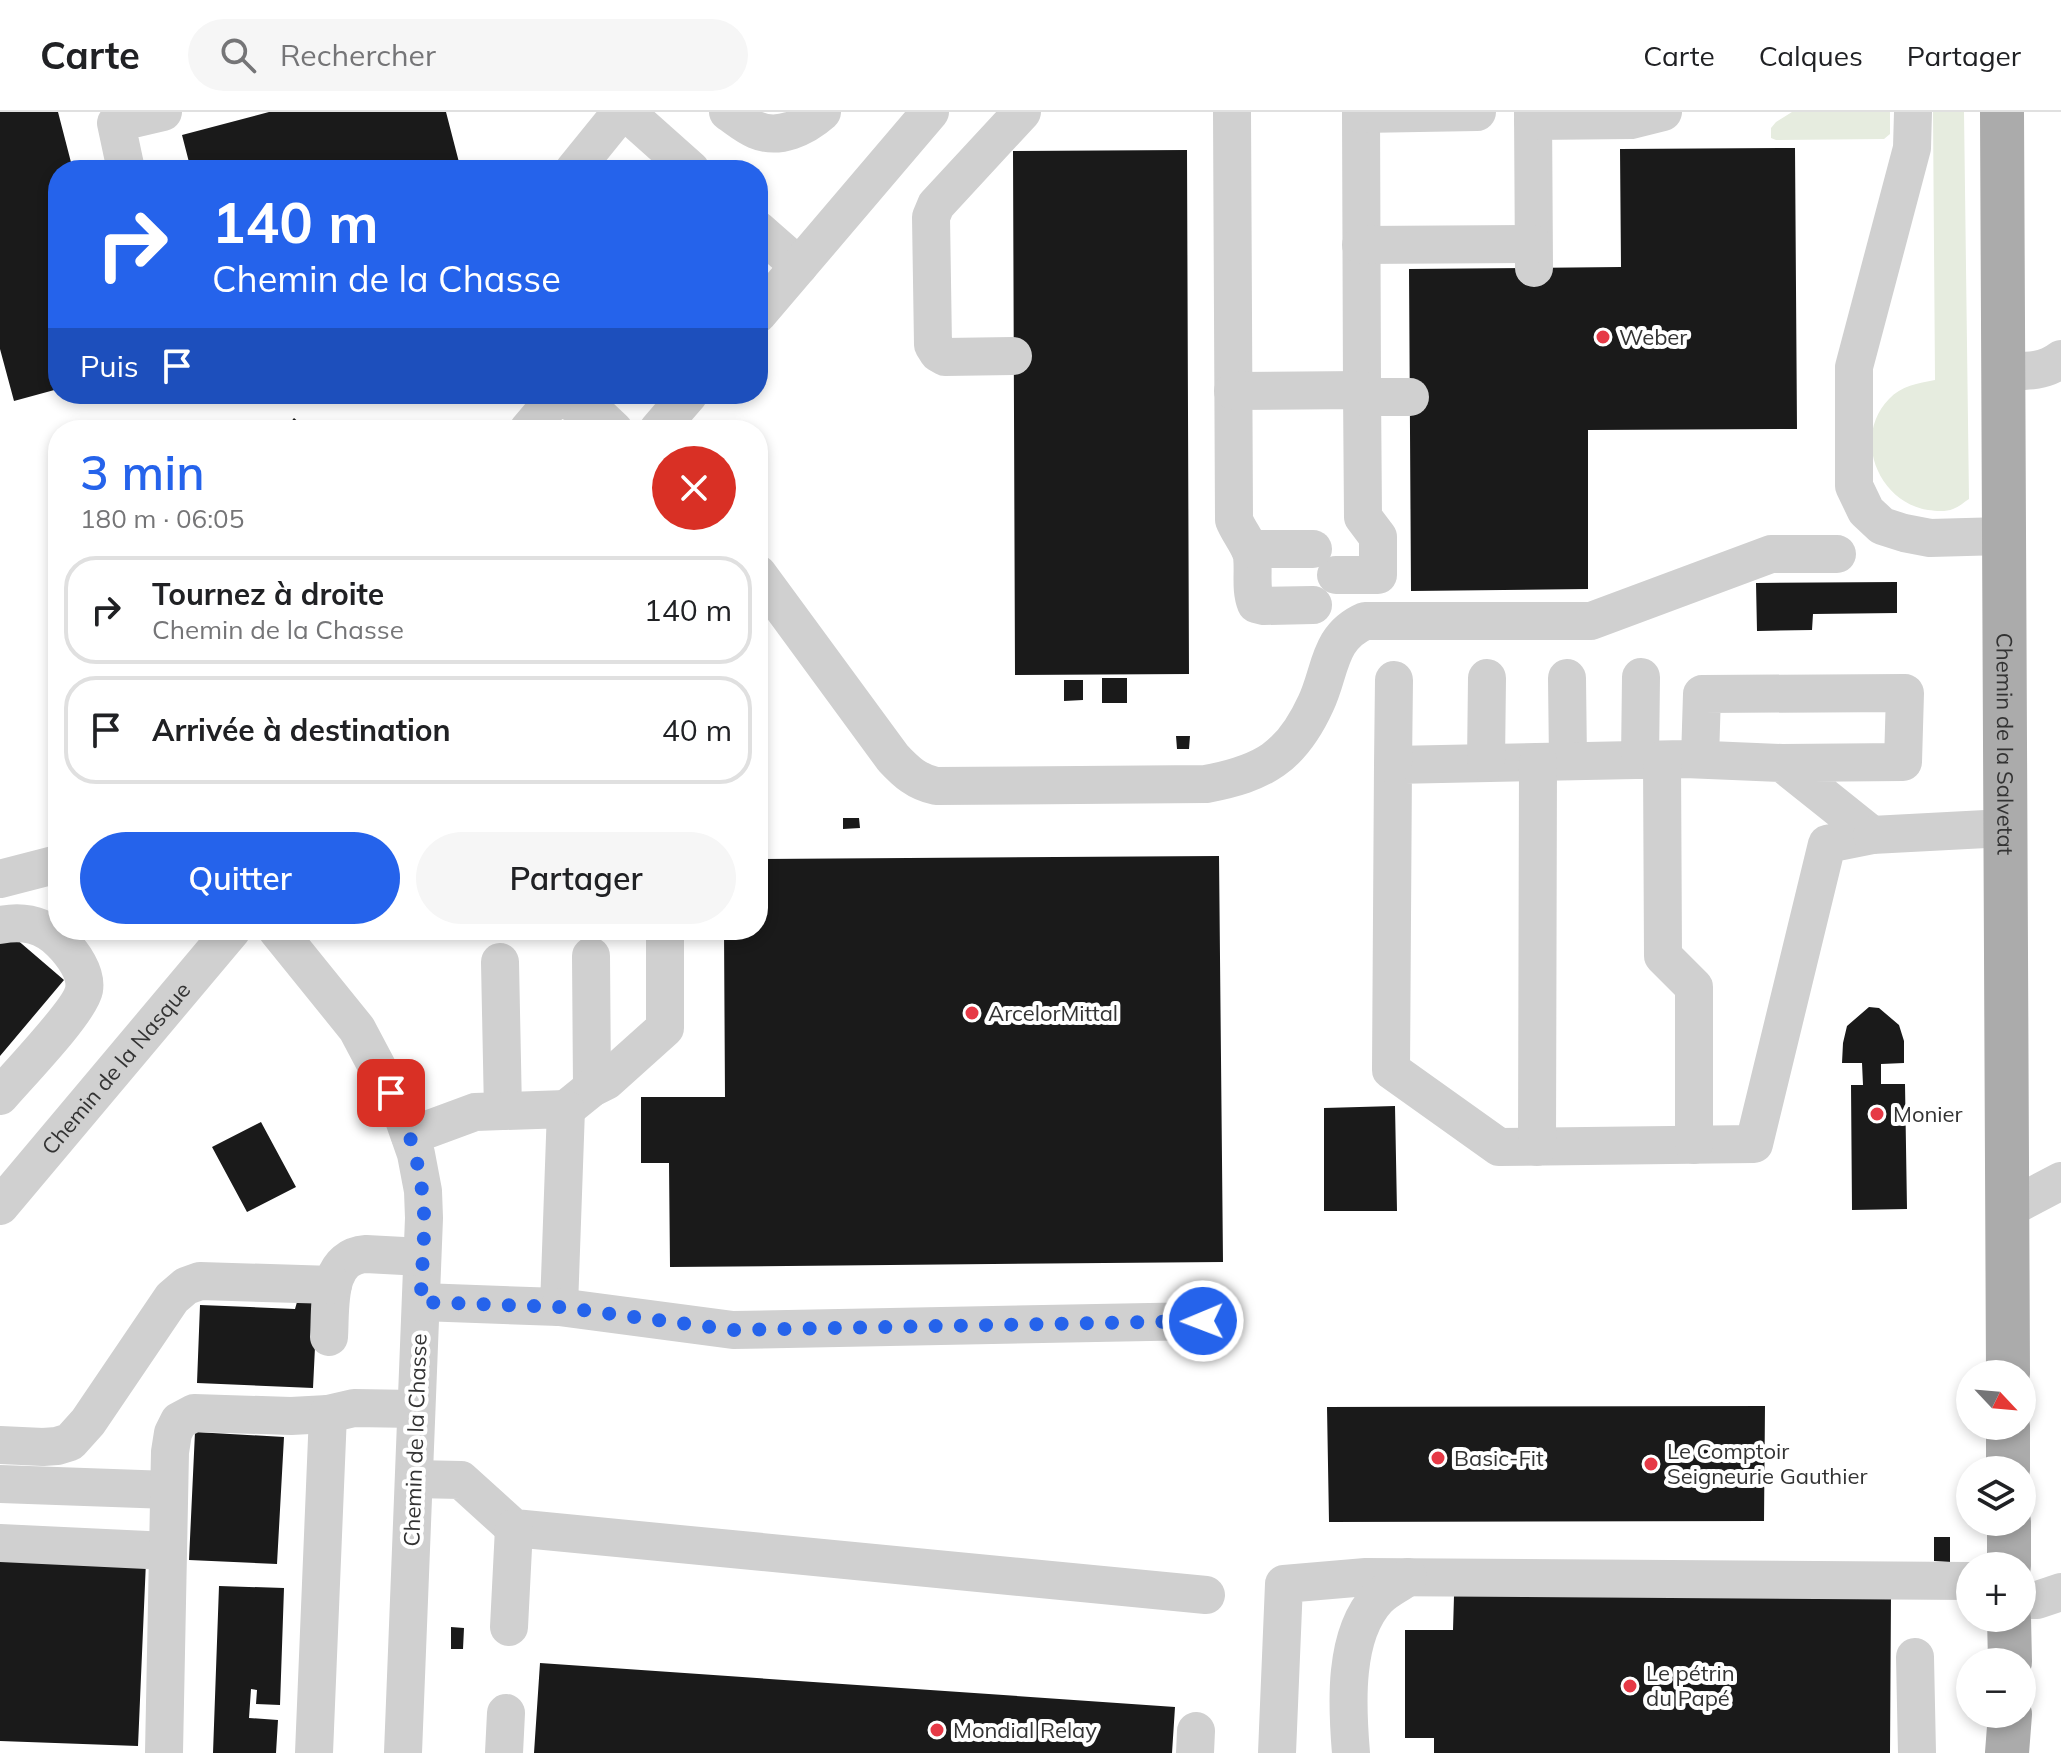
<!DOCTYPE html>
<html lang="fr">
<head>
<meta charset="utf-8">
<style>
	body { margin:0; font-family:Mulish,sans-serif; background:#f6f6f6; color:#202124; height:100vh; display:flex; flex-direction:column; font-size:30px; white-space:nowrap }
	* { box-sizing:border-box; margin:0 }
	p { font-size:26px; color:#757577 }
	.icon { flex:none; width:44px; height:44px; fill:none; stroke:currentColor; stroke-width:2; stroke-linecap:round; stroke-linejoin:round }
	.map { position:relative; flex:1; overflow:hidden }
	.side { position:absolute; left:48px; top:308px; width:720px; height:520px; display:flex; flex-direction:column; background:#fff; border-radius:32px; box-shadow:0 4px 12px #0003 }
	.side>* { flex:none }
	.guide { position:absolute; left:48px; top:48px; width:720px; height:244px; border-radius:32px; box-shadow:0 4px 12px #0003; background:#2563eb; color:#fff; overflow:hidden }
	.needle { width:52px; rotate:116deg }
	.fabs { position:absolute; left:1956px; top:1248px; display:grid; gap:16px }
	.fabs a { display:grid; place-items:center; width:80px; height:80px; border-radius:50%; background:#fff; box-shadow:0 4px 12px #0003; font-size:40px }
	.pin { position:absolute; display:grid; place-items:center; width:68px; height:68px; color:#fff; margin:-34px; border-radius:16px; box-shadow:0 4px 12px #0006 }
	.me { position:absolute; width:88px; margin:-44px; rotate:269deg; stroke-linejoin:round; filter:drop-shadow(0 0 6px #0008) }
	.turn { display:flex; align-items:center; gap:28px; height:168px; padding:0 32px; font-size:36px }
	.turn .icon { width:104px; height:104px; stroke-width:2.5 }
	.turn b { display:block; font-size:56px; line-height:68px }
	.then { display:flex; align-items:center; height:76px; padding:0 32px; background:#0003; gap:16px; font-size:30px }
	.round { display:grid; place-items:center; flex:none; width:84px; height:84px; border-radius:42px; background:#f6f6f6 }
	.summary { display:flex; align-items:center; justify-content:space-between; height:136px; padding:0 32px }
	h1 { font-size:48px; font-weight:600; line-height:60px; color:#2563eb }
	.button { display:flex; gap:16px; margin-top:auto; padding:16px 32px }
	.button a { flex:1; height:92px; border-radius:48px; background:#2563eb; color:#fff; font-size:32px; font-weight:600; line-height:92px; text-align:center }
	.button a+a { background:#f6f6f6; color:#202124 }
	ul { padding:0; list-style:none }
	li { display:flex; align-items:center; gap:24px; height:108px; margin:0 16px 12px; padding:0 16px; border:4px solid #e0e0e0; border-radius:32px }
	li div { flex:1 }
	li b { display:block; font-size:30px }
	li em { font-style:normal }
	header { display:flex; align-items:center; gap:48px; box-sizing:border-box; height:112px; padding:0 40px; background:#fff; border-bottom:2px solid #e0e0e0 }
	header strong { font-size:38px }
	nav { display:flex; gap:44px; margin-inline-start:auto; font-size:28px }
	.search { width:560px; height:72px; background:#f6f6f6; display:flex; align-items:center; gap:20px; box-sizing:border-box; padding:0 28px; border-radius:44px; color:#757577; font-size:30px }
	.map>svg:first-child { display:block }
	.green { fill:#e6ecdf }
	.building { fill:#1a1a1a }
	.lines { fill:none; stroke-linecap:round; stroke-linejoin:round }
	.minor { stroke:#d0d0d0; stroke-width:38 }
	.major { stroke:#ababab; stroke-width:44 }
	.route { stroke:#2563eb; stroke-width:14; stroke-dasharray:0 25.2 }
	.poi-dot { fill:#e63946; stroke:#fff; stroke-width:3 }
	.labels { text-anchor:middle; stroke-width:8; stroke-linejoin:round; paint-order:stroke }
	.poi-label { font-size:22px; fill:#333; stroke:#fff; text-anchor:start }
	.street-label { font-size:22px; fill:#333; stroke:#fff }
</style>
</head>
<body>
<header>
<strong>Carte</strong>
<div class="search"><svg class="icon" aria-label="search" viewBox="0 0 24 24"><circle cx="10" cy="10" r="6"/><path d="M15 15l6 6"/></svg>Rechercher</div>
<nav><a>Carte</a><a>Calques</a><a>Partager</a></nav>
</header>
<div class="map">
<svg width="2061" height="1641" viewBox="0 0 2061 1641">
	<rect width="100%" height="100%" fill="#fff"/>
	<!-- green -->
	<path class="green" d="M 1792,0 L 1890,0 L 1890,22 L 1884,27 L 1776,28 L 1771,26 L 1771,16 L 1776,10 Z
		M 1933,0 L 1964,0 L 1969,387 C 1964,390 1959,395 1953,397 C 1946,400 1936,399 1928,398 C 1878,390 1852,325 1889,287 C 1901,274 1918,271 1935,268 Z"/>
	<!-- building -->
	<path class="building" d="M 0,0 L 58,0 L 73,58 L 58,58 L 58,277 L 14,289 L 0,237 Z
		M 269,0 L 446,0 L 461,58 L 191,58 L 182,23 Z
		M 1795,36 L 1797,317 L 1588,318 L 1588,477 L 1411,479 L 1409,157 L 1621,155 L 1620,37 Z
		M 1187,38 L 1189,562 L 1015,563 L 1013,39 Z
		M 294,306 L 308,318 L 284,318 Z
		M 1897,470 L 1897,501 L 1813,502 L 1812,518 L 1757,519 L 1756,471 Z
		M 1102,566 L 1127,566 L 1127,591 L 1102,591 Z
		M 1064,568 L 1083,568 L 1083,588 L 1064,589 Z
		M 1176,624 L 1190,624 L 1189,637 L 1177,637 Z
		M 843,706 L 859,706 L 860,716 L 843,717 Z
		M 1219,744 L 1223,1150 L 670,1155 L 669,1051 L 641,1051 L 641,985 L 725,985 L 724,818 L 758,818 L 758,747 Z
		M 472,818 L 553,818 L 554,823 L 472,823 Z
		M 8,820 L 64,868 L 0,944 L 0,829 Z
		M 1869,895 L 1879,896 L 1899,913 L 1904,929 L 1904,951 L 1881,952 L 1881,972 L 1905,972 L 1907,1097 L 1852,1098 L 1851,973 L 1863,973 L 1862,951 L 1842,951 L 1843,931 L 1847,914 Z
		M 1395,994 L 1397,1099 L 1324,1099 L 1324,996 Z
		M 261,1010 L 296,1075 L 247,1100 L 212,1035 Z
		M 305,1187 L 317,1194 L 313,1276 L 197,1271 L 200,1193 L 295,1197 L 297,1190 Z
		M 1765,1294 L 1764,1409 L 1329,1410 L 1327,1295 Z
		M 195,1320 L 284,1325 L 277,1452 L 189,1448 Z
		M 1934,1425 L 1950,1425 L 1950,1450 L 1934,1449 Z
		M 0,1443 L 146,1449 L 138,1634 L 0,1629 Z
		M 219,1474 L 284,1476 L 280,1593 L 256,1592 L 257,1578 L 251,1577 L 249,1606 L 278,1608 L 276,1641 L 213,1641 Z
		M 1454,1484 L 1891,1484 L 1890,1641 L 1434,1641 L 1434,1626 L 1405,1626 L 1405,1518 L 1453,1518 Z
		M 451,1515 L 464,1516 L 463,1537 L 451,1537 Z
		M 540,1551 L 1175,1595 L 1172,1641 L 534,1641 Z"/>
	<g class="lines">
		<!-- minor -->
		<g class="minor">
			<path d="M 626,0 L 691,58"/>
			<path d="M 728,0 C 737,6 746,14 756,18 C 779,28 805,15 822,0"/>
			<path d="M 1232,0 L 1234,408 C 1238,419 1250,433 1252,444 C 1254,460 1250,477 1256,492 L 1264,494 L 1313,493"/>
			<path d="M 1361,0 L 1362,278"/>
			<path d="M 1533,0 L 1534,156"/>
			<path d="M 1913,0 L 1912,36 L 1854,255 L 1854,374 L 1866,399 L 1882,414 L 1904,421 L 1930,426 L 2003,424"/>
			<path d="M 1361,2 L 1477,0"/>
			<path d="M 1533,9 L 1631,8 L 1663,0"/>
			<path d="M 126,58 L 116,11 L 163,0"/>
			<path d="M 574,58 L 621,0"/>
			<path d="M 758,118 L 799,154"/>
			<path d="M 1361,133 L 1533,132"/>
			<path d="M 758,202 L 930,0"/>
			<path d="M 1013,244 L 945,245 L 938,241 L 933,233 L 931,105 L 936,93 L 1022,0"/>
			<path d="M 2002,259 C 2024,259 2043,261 2061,247"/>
			<path d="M 1233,279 L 1362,278 L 1363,405 L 1378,425 L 1378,463 L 1336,463"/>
			<path d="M 553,282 L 596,301 L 614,318"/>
			<path d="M 1362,285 L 1410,285"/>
			<path d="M 528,318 L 556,285"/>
			<path d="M 658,318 L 689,282"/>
			<path d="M 1250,437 L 1313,437"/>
			<path d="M 758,462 L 893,646 C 906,660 917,670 936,674 L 1206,672 C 1263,661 1291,646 1316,591 C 1331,559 1328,525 1365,509 L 1591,509 L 1771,442 L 1837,442"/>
			<path d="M 1567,566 L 1568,649"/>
			<path d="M 1700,647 L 1702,582 L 1905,581 L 1903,650 L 1782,651 L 1685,647 L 1393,653 L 1391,958 L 1499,1035 L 1754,1032 L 1827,732 L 1872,723 L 1782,651"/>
			<path d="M 1640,648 L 1641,565"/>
			<path d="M 1662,648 L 1663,844 L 1694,875 L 1694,1033"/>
			<path d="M 1486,651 L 1487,566"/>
			<path d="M 1393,653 L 1394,568"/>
			<path d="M 1872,723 L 2005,716"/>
			<path d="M 0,767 L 58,752"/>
			<path d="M 0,813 C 24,808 44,813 61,830 C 73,842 87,861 84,878 C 80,899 17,964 0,984"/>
			<path d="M 277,818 L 357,917 L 402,1002 L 416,1042 L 423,1079 L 424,1106 L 403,1641"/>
			<path d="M 591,844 L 592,976"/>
			<path d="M 500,850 L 503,999"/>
			<path d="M 566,997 L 592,976 L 606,969 L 665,916 L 665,818"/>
			<path d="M 410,1024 L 475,1000 L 566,997 L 559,1195 L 421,1190"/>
			<path d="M 1537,1035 L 1538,650"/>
			<path id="s1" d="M 0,1094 L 232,818"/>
			<path d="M 2008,1097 L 2061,1069"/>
			<path d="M 559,1195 L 733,1218 L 1203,1209"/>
			<path d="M 329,1225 C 331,1195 325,1145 366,1142 L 422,1145"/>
			<path d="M 0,1333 L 43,1335 L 57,1334 L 70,1330 L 88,1310 L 172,1186 L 186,1174 L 200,1169 L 333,1173"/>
			<path d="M 414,1367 L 461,1368 L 514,1416 L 1206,1483"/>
			<path d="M 0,1372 L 169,1378"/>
			<path d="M 0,1431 L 168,1439"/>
			<path d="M 2022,1488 L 2037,1488 L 2061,1480"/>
			<path d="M 509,1515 L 514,1416"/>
			<path d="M 1915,1545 L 1917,1641"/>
			<path d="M 164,1641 L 170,1340 L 173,1321 L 179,1309 L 194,1301 L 291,1304 L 328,1302"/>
			<path d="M 314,1641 L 328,1302 L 354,1296 L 416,1297"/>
			<path d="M 504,1641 L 506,1601"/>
			<path d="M 1195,1641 L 1196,1619"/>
			<path d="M 1277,1641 L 1284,1472 L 1366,1465 L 1970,1469"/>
			<path d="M 1351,1641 C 1347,1594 1343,1523 1378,1486 C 1386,1478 1399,1472 1408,1465"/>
		</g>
		<!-- major -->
		<g class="major">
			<path id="s2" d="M 2002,0 L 2008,1262"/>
			<path d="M 2008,1358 L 2008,1314"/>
			<path d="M 2009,1410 L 2009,1454"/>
			<path d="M 2009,1506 L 2010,1550"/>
			<path d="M 2007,1641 L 2010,1602"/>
		</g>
	</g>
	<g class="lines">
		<!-- route -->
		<path class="route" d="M 391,981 C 411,1019 422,1059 424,1102 C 425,1131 421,1161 421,1190 L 559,1195 L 733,1218 L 1203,1209"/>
	</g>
	<!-- markers -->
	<g class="poi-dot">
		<circle cx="1603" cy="225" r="8"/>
		<circle cx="972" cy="901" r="8"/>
		<circle cx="1877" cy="1002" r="8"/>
		<circle cx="1438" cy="1346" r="8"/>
		<circle cx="1651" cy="1352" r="8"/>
		<circle cx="1630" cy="1574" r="8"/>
		<circle cx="937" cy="1618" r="8"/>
	</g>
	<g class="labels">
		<!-- poi labels -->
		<g class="poi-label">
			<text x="1619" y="233">Weber</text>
			<text x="988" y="909">ArcelorMittal</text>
			<text x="1893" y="1010">Monier</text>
			<text x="1667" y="1347">Le Comptoir<tspan x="1667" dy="25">Seigneurie Gauthier</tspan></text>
			<text x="1454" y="1354">Basic-Fit</text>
			<text x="1646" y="1569">Le pétrin<tspan x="1646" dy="25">du Papé</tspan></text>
			<text x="953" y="1626">Mondial Relay</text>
		</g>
		<!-- street labels -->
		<g class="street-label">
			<text dy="8" stroke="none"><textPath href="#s2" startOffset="632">Chemin de la Salvetat</textPath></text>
			<text dy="8" stroke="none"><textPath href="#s1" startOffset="180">Chemin de la Nasque</textPath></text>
			<text transform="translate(415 1328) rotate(-88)" y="8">Chemin de la Chasse</text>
		</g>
	</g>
</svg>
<div class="fabs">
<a><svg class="needle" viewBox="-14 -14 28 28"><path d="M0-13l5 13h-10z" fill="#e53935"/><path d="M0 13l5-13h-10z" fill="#757577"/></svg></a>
<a><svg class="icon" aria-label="layers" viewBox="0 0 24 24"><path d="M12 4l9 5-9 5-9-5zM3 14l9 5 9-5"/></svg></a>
<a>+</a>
<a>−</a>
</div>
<div class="pin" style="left:391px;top:981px;background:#d93025"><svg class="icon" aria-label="arrive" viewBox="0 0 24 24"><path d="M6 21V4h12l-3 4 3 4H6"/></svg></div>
<svg class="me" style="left:1203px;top:1209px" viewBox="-20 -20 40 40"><circle r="17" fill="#2563eb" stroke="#fff" stroke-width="3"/><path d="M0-11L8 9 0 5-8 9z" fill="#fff"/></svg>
<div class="guide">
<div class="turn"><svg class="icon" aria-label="right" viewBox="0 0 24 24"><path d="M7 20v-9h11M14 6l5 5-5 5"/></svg><div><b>140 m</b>Chemin de la Chasse</div></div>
<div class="then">Puis<svg class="icon" aria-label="arrive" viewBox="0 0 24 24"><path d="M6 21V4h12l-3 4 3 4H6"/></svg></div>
</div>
<section class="side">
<div class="summary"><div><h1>3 min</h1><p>180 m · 06:05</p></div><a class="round" style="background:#d93025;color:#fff"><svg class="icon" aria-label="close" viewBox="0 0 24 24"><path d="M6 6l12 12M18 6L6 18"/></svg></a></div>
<ul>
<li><svg class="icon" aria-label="right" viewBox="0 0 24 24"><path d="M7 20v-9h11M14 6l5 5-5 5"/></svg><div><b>Tournez à droite</b><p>Chemin de la Chasse</p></div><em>140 m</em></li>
<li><svg class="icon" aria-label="arrive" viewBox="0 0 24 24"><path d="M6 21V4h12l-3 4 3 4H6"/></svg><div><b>Arrivée à destination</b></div><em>40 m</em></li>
</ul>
<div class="button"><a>Quitter</a><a>Partager</a></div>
</section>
</div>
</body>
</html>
